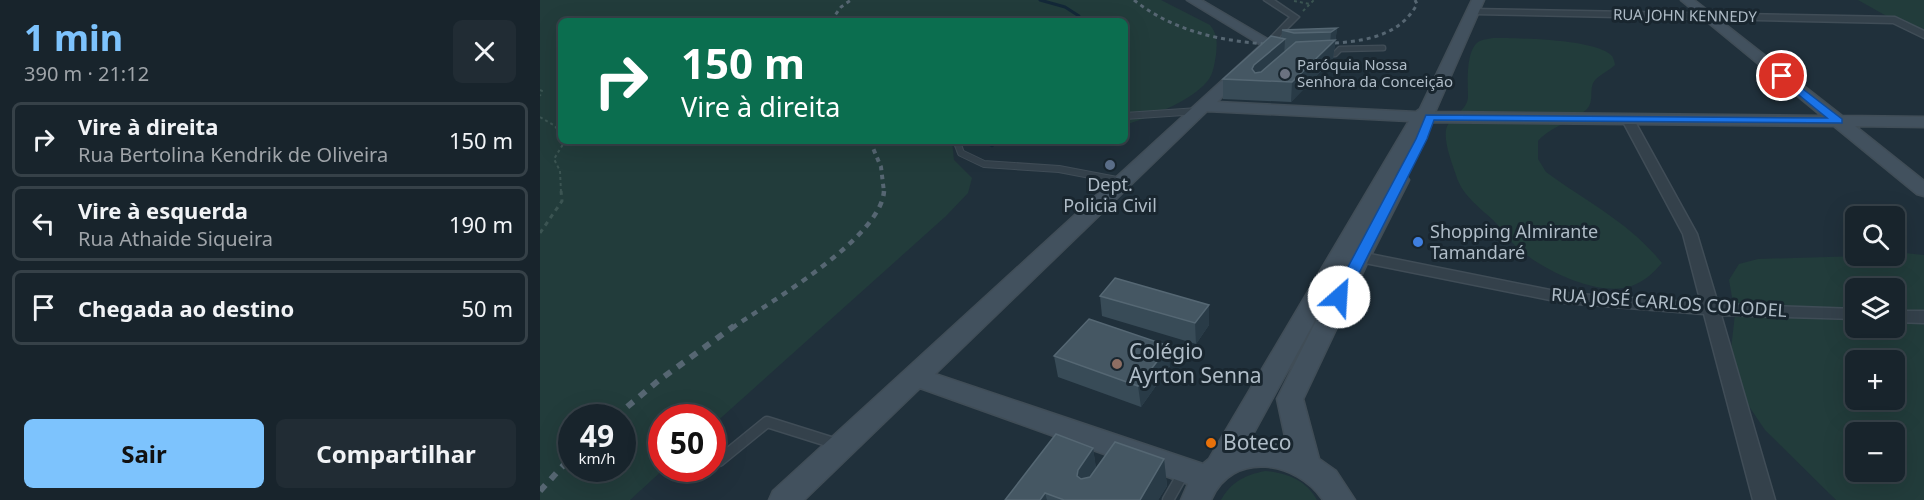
<!DOCTYPE html>
<html lang="pt">
<head>
<meta charset="utf-8">
<style>
	body { margin:0; font-family:"Noto Sans",sans-serif; background:#212c34; color:#f1f3f6; height:100vh; display:flex; flex-direction:column; font-size:22px; white-space:nowrap }
	* { box-sizing:border-box; margin:0 }
	p { font-size:20px; color:#9fa4a9 }
	.icon { flex:none; width:33px; height:33px; fill:none; stroke:currentColor; stroke-width:2; stroke-linecap:round; stroke-linejoin:round }
	.map { position:relative; flex:1; overflow:hidden }
	.side { display:flex; flex-direction:column; background:#18242c; width:540px }
	.side>* { flex:none }
	.top-card { position:absolute; left:18px; top:18px; width:570px; height:126px; border-radius:9px; box-shadow:0 6px 24px #0002,0 0 0 2px #364148; background:#0b6e4f; color:#fff; overflow:hidden }
	.fabs { position:absolute; left:1305px; top:206px; display:grid; gap:12px }
	.fabs a { display:grid; place-items:center; width:60px; height:60px; border-radius:9px; background:#18242c; box-shadow:0 6px 24px #0002,0 0 0 2px #364148; font-size:30px }
	.speed { position:absolute; left:18px; top:404px; display:flex; gap:12px; font-size:30px; font-weight:700; text-align:center }
	.speed>* { display:grid; place-content:center; width:78px; height:78px; border-radius:50%; background:#18242c; box-shadow:0 6px 24px #0002,0 0 0 2px #364148; line-height:1 }
	.speed small { font-size:15px; font-weight:400 }
	.speed .limit { border:9px solid #d22; background:#fff; color:#111 }
	.pin { position:absolute; display:grid; place-items:center; width:51px; height:51px; color:#fff; margin:-26px; border:3px solid #fff; border-radius:50%; box-shadow:0 2px 6px #0007 }
	.me { position:absolute; width:66px; margin:-33px; rotate:26deg; stroke-linejoin:round; filter:drop-shadow(0 0 4px #0008) }
	.turn { display:flex; align-items:center; gap:21px; height:126px; padding:0 24px; font-size:27px }
	.turn .icon { width:78px; height:78px; stroke-width:2.5 }
	.turn b { display:block; font-size:42px; line-height:51px }
	.round { display:grid; place-items:center; flex:none; width:63px; height:63px; border-radius:9px; background:#212c34 }
	.overview { display:flex; align-items:center; justify-content:space-between; height:102px; padding:0 24px }
	h1 { font-size:36px; font-weight:700; line-height:45px; color:#7dc3fd }
	.button { display:flex; gap:12px; margin-top:auto; padding:12px 24px }
	.button a { flex:1; height:69px; border-radius:9px; background:#7dc3fd; color:#111; font-size:24px; font-weight:700; line-height:69px; text-align:center }
	.button a+a { background:#212c34; color:#f1f3f6 }
	ul { padding:0; list-style:none }
	li { display:flex; align-items:center; gap:18px; height:75px; margin:0 12px 9px; padding:0 12px; border:3px solid #364148; border-radius:9px }
	li div { flex:1 }
	li b { display:block; font-size:22px }
	li em { font-style:normal }
	main { display:flex; flex:1; min-height:0 }
	.map>svg:first-child { display:block }
	.green { fill:#223c3b; fill-rule:evenodd }
	.lines { fill:none; stroke-linecap:round; stroke-linejoin:round }
	.stream-far1 { stroke:#132838; stroke-width:3 }
	.stream { stroke:#132838; stroke-width:4.5 }
	.lane-far2-casing { stroke:#404d57; stroke-width:7 }
	.lane-far1-casing { stroke:#404d57; stroke-width:8 }
	.lane-casing { stroke:#404d57; stroke-width:13 }
	.street-casing { stroke:#404d57; stroke-width:3 }
	.secondary-casing { stroke:#404d57; stroke-width:3 }
	.path-far1 { stroke:#3b5452; stroke-width:2; stroke-dasharray:3 3; stroke-linecap:butt }
	.path { stroke:#3b5452; stroke-width:3; stroke-dasharray:4.5 4.5; stroke-linecap:butt }
	.lane-far2 { stroke:#34414b; stroke-width:4.5 }
	.lane-far1 { stroke:#34414b; stroke-width:6 }
	.lane { stroke:#34414b; stroke-width:10 }
	.street { fill:#34414b; fill-rule:evenodd }
	.secondary { fill:#42515e; fill-rule:evenodd }
	.rail-far3 { stroke:#566672; stroke-width:3; stroke-dasharray:4 4; stroke-linecap:butt }
	.rail-far2 { stroke:#566672; stroke-width:4; stroke-dasharray:4.5 4.5; stroke-linecap:butt }
	.rail-far1 { stroke:#566672; stroke-width:4.5; stroke-dasharray:6 6; stroke-linecap:butt }
	.rail { stroke:#566672; stroke-width:6; stroke-dasharray:8 8; stroke-linecap:butt }
	.wall { fill:#384b57 }
	.shaded-wall { fill:#293b47 }
	.building { fill:#455763; stroke:#556773; stroke-width:1.5 }
	.route { fill:#1a73e8; stroke:#114b97; stroke-width:1.5 }
	.worship-dot { fill:#6b7280; stroke:#19262f; stroke-width:2 }
	.service-dot { fill:#5c6f8a; stroke:#19262f; stroke-width:2 }
	.shop-dot { fill:#3f7fe0; stroke:#19262f; stroke-width:2 }
	.education-dot { fill:#8d6e63; stroke:#19262f; stroke-width:2 }
	.food-dot { fill:#e8710a; stroke:#19262f; stroke-width:2 }
	.labels { text-anchor:middle; stroke-width:6; stroke-linejoin:round; paint-order:stroke }
	.far-street-label { font-size:15px; fill:#afbcc7; stroke:#19262f }
	.far-poi-label { font-size:15px; fill:#afbcc7; stroke:#19262f; text-anchor:start }
	.poi-label { font-size:18px; fill:#afbcc7; stroke:#19262f }
	.street-label { font-size:18px; fill:#afbcc7; stroke:#19262f }
	.near-poi-label { font-size:21px; fill:#afbcc7; stroke:#19262f; text-anchor:start }
</style>
</head>
<body>
<main>
<section class="side">
<div class="overview"><div><h1>1 min</h1><p>390 m · 21:12</p></div><a class="round"><svg class="icon" aria-label="close" viewBox="0 0 24 24"><path d="M6 6l12 12M18 6L6 18"/></svg></a></div>
<ul>
<li><svg class="icon" aria-label="right" viewBox="0 0 24 24"><path d="M7 20v-9h11M14 6l5 5-5 5"/></svg><div><b>Vire à direita</b><p>Rua Bertolina Kendrik de Oliveira</p></div><em>150 m</em></li>
<li><svg class="icon" aria-label="left" viewBox="0 0 24 24"><path d="M17 20v-9H6M10 6l-5 5 5 5"/></svg><div><b>Vire à esquerda</b><p>Rua Athaide Siqueira</p></div><em>190 m</em></li>
<li><svg class="icon" aria-label="arrive" viewBox="0 0 24 24"><path d="M6 21V4h12l-3 4 3 4H6"/></svg><div><b>Chegada ao destino</b></div><em>50 m</em></li>
</ul>
<div class="button"><a>Sair</a><a>Compartilhar</a></div>
</section>
<div class="map">
<svg width="1384" height="500" viewBox="0 0 1384 500">
	<rect width="100%" height="100%" fill="#20303b"/>
	<!-- green -->
	<path class="green" d="M 0,0 L 621,0 L 670,25 C 678,35 677,43 676,55 C 674,66 673,77 664,85 C 646,103 609,117 585,125 L 585,21 L 21,21 L 21,141 L 412,141 L 414,160 L 432,178 L 428,193 L 406,216 L 173,425 L 172,417 L 122,417 L 122,468 L 125,468 L 90,500 L 0,500 ZM 32,417 L 82,417 L 82,468 L 32,468 Z
		M 1318,0 L 1384,0 L 1384,37 Z
		M 953,38 C 977,38 1057,39 1072,56 C 1073,57 1075,63 1075,65 C 1070,70 1061,74 1056,79 C 1047,88 1056,101 1046,110 C 1031,123 1011,126 998,141 L 998,159 L 1006,172 C 1048,203 1089,222 1122,263 C 1113,273 1106,280 1094,285 C 1062,299 1005,271 980,250 C 970,242 962,229 953,220 C 939,207 921,194 916,175 C 912,163 904,143 906,130 C 909,116 927,112 928,97 C 928,84 925,48 940,41 C 944,39 949,39 953,38 Z
		M 1355,252 L 1384,255 L 1384,500 L 1296,500 L 1225,430 L 1198,390 L 1190,358 L 1195,314 L 1189,280 L 1199,264 L 1218,259 L 1354,255 ZM 1316,288 L 1354,288 L 1354,327 L 1316,327 ZM 1316,360 L 1354,360 L 1354,399 L 1316,399 ZM 1316,432 L 1354,432 L 1354,471 L 1316,471 Z
		M 725,471 C 747,473 766,480 777,500 L 681,500 C 691,482 705,475 725,471 Z"/>
	<g class="lines">
		<!-- stream-far1 -->
		<path class="stream-far1" d="M 500,0 L 525,7 L 539,16 L 539,21"/>
		<!-- stream -->
		<path class="stream" d="M 452,145 L 453,141"/>
		<defs>
			<path id="lane-far2" d="M 785,55 L 795,54 L 800,49 L 843,48"/>
			<path id="lane-far1" d="M 585,116 L 658,111
				M 420,141 L 418,145 L 421,153 L 444,164 L 519,169 L 582,181"/>
			<path id="lane" d="M 179,461 L 227,422 L 297,444
				M 628,500 L 644,472"/>
			<path id="street" d="M 724,0 L 734,0 L 759,17 L 729,47 L 726,46 L 726,42 L 750,17 Z
				M 931,9 L 1355,17 L 1384,31 L 1384,38 L 1353,23 L 934,14 L 930,11 Z
				M 1087,115 L 1093,118 L 1157,234 L 1178,304 L 1316,309 L 1316,319 L 1181,315 L 1235,500 L 1213,500 L 1164,314 L 1025,303 L 810,260 L 802,255 L 810,250 L 1025,293 L 1161,303 L 1143,234 L 1081,118 Z
				M 1354,311 L 1384,311 L 1384,323 L 1354,322 Z"/>
			<path id="secondary" d="M 647,0 L 661,0 L 736,44 L 677,102 L 876,112 L 880,109 L 932,0 L 944,0 L 895,112 L 1282,116 L 1141,0 L 1154,0 L 1302,116 L 1384,117 L 1384,127 L 1315,126 L 1384,181 L 1384,196 L 1377,194 L 1294,126 L 885,122 L 855,176 L 866,176 L 869,180 L 830,257 L 763,399 L 779,459 L 796,471 L 815,500 L 783,500 C 757,461 692,450 671,500 L 641,500 L 648,484 L 380,388 L 264,500 L 229,500 L 233,491 L 721,45 ZM 667,111 L 869,121 L 669,459 L 663,464 L 395,374 ZM 789,295 L 737,399 L 747,446 L 728,444 L 707,445 Z"/>
		</defs>
		<!-- lane-far2 casing -->
		<use href="#lane-far2" class="lane-far2-casing"/>
		<!-- lane-far1 casing -->
		<use href="#lane-far1" class="lane-far1-casing"/>
		<!-- lane casing -->
		<use href="#lane" class="lane-casing"/>
		<!-- street casing -->
		<use href="#street" class="street-casing"/>
		<!-- secondary casing -->
		<use href="#secondary" class="secondary-casing"/>
		<!-- path-far1 -->
		<path class="path-far1" d="M 754,1 L 770,4
			M 763,11 L 774,0
			M 0,90 L 2,91 L 0,96
			M 0,117 L 15,126 L 21,135
			M 21,192 L 20,171 L 14,159 L 25,141"/>
		<!-- path -->
		<path class="path" d="M 0,233 L 22,201 L 21,191"/>
		<!-- lane-far2 -->
		<use href="#lane-far2" class="lane-far2"/>
		<!-- lane-far1 -->
		<use href="#lane-far1" class="lane-far1"/>
		<!-- lane -->
		<use href="#lane" class="lane"/>
		<!-- street -->
		<use href="#street" class="street"/>
		<!-- secondary -->
		<use href="#secondary" class="secondary"/>
		<!-- rail-far3 -->
		<path class="rail-far3" d="M 594,0 C 637,34 687,42 740,45
			M 291,21 L 301,7 L 311,0
			M 779,44 C 816,42 858,40 877,4 L 875,0"/>
		<!-- rail-far2 -->
		<path class="rail-far2" d="M 330,141 L 341,167 L 344,192"/>
		<!-- rail-far1 -->
		<path class="rail-far1" d="M 192,328 C 230,302 341,238 344,191"/>
		<!-- rail -->
		<path class="rail" d="M 75,417 L 118,381 L 194,326
			M 0,491 L 32,456"/>
	</g>
	<!-- wall -->
	<path class="wall" d="M 797,28 L 793,59 L 751,102 L 683,99 L 683,79 L 741,39 L 742,30 Z
		M 560,296 L 669,305 L 669,325 L 656,344 L 562,316 Z
		M 514,356 L 630,366 L 601,407 L 518,377 Z
		M 553,448 L 556,469 L 624,459 L 627,486 L 618,500 L 465,500 Z"/>
	<!-- shaded-wall -->
	<path class="shaded-wall" d="M 797,28 L 793,59 L 751,102 L 752,82 L 790,45 L 791,32 Z
		M 745,39 L 744,58 L 717,81 L 712,69 L 714,65 Z
		M 669,305 L 669,325 L 656,344 L 655,323 Z
		M 629,346 L 630,366 L 601,407 L 598,386 Z
		M 553,448 L 557,474 L 543,497 L 537,476 L 538,470 Z
		M 624,459 L 627,486 L 618,500 L 600,500 Z
		M 505,493 L 507,500 L 500,500 Z"/>
	<!-- building -->
	<path class="building" d="M 797,28 L 791,32 L 754,33 L 742,30 Z
		M 731,36 L 745,39 L 714,65 L 712,69 L 715,73 L 721,72 L 756,42 L 795,40 L 752,82 L 683,79 Z
		M 575,278 L 669,305 L 655,323 L 560,296 Z
		M 549,319 L 629,346 L 598,386 L 514,356 Z
		M 516,434 L 553,448 L 538,470 L 537,476 L 541,479 L 550,477 L 575,442 L 624,459 L 600,500 L 524,500 L 505,493 L 500,500 L 465,500 Z"/>
	<!-- route -->
	<path class="route" d="M 1242,73 L 1302,119 L 1302,123 L 894,120 L 887,139 L 807,297 L 799,302 L 792,297 L 876,139 L 886,115 L 1287,118 L 1238,78 L 1237,76 Z"/>
	<!-- markers -->
	<circle class="worship-dot" cx="745" cy="74" r="6"/>
	<circle class="service-dot" cx="570" cy="165" r="6"/>
	<circle class="shop-dot" cx="878" cy="242" r="6"/>
	<circle class="education-dot" cx="577" cy="364" r="6"/>
	<circle class="food-dot" cx="671" cy="443" r="6"/>
	<g class="labels">
		<!-- far-street labels -->
		<g class="far-street-label">
			<text transform="translate(1145 16) rotate(1)" y="5">RUA JOHN KENNEDY</text>
		</g>
		<!-- far-poi labels -->
		<g class="far-poi-label">
			<text x="757" y="70">Paróquia Nossa<tspan x="757" dy="17">Senhora da Conceição</tspan></text>
		</g>
		<!-- poi labels -->
		<g class="poi-label">
			<text x="570" y="191">Dept.<tspan x="570" dy="21">Policia Civil</tspan></text>
			<text x="890" y="238" text-anchor="start">Shopping Almirante<tspan x="890" dy="21">Tamandaré</tspan></text>
		</g>
		<!-- street labels -->
		<g class="street-label">
			<text transform="translate(1129 303) rotate(4)" y="6">RUA JOSÉ CARLOS COLODEL</text>
		</g>
		<!-- near-poi labels -->
		<g class="near-poi-label">
			<text x="589" y="359">Colégio<tspan x="589" dy="24">Ayrton Senna</tspan></text>
			<text x="683" y="450">Boteco</text>
		</g>
	</g>
</svg>
<div class="fabs">
<a><svg class="icon" aria-label="search" viewBox="0 0 24 24"><circle cx="10" cy="10" r="6"/><path d="M15 15l6 6"/></svg></a>
<a><svg class="icon" aria-label="layers" viewBox="0 0 24 24"><path d="M12 4l9 5-9 5-9-5zM3 14l9 5 9-5"/></svg></a>
<a>+</a>
<a>−</a>
</div>
<div class="speed"><div>49<small>km/h</small></div><div class="limit">50</div></div>
<div class="pin" style="left:1242px;top:76px;background:#d93025"><svg class="icon" aria-label="arrive" viewBox="0 0 24 24"><path d="M6 21V4h12l-3 4 3 4H6"/></svg></div>
<svg class="me" style="left:799px;top:297px" viewBox="-20 -20 40 40"><circle r="19" fill="#fff"/><path d="M0-13L10 11 0 6-10 11z" fill="#1a73e8"/></svg>
<div class="top-card">
<div class="turn"><svg class="icon" aria-label="right" viewBox="0 0 24 24"><path d="M7 20v-9h11M14 6l5 5-5 5"/></svg><div><b>150 m</b>Vire à direita</div></div>
</div>
</div>
</main>
</body>
</html>
